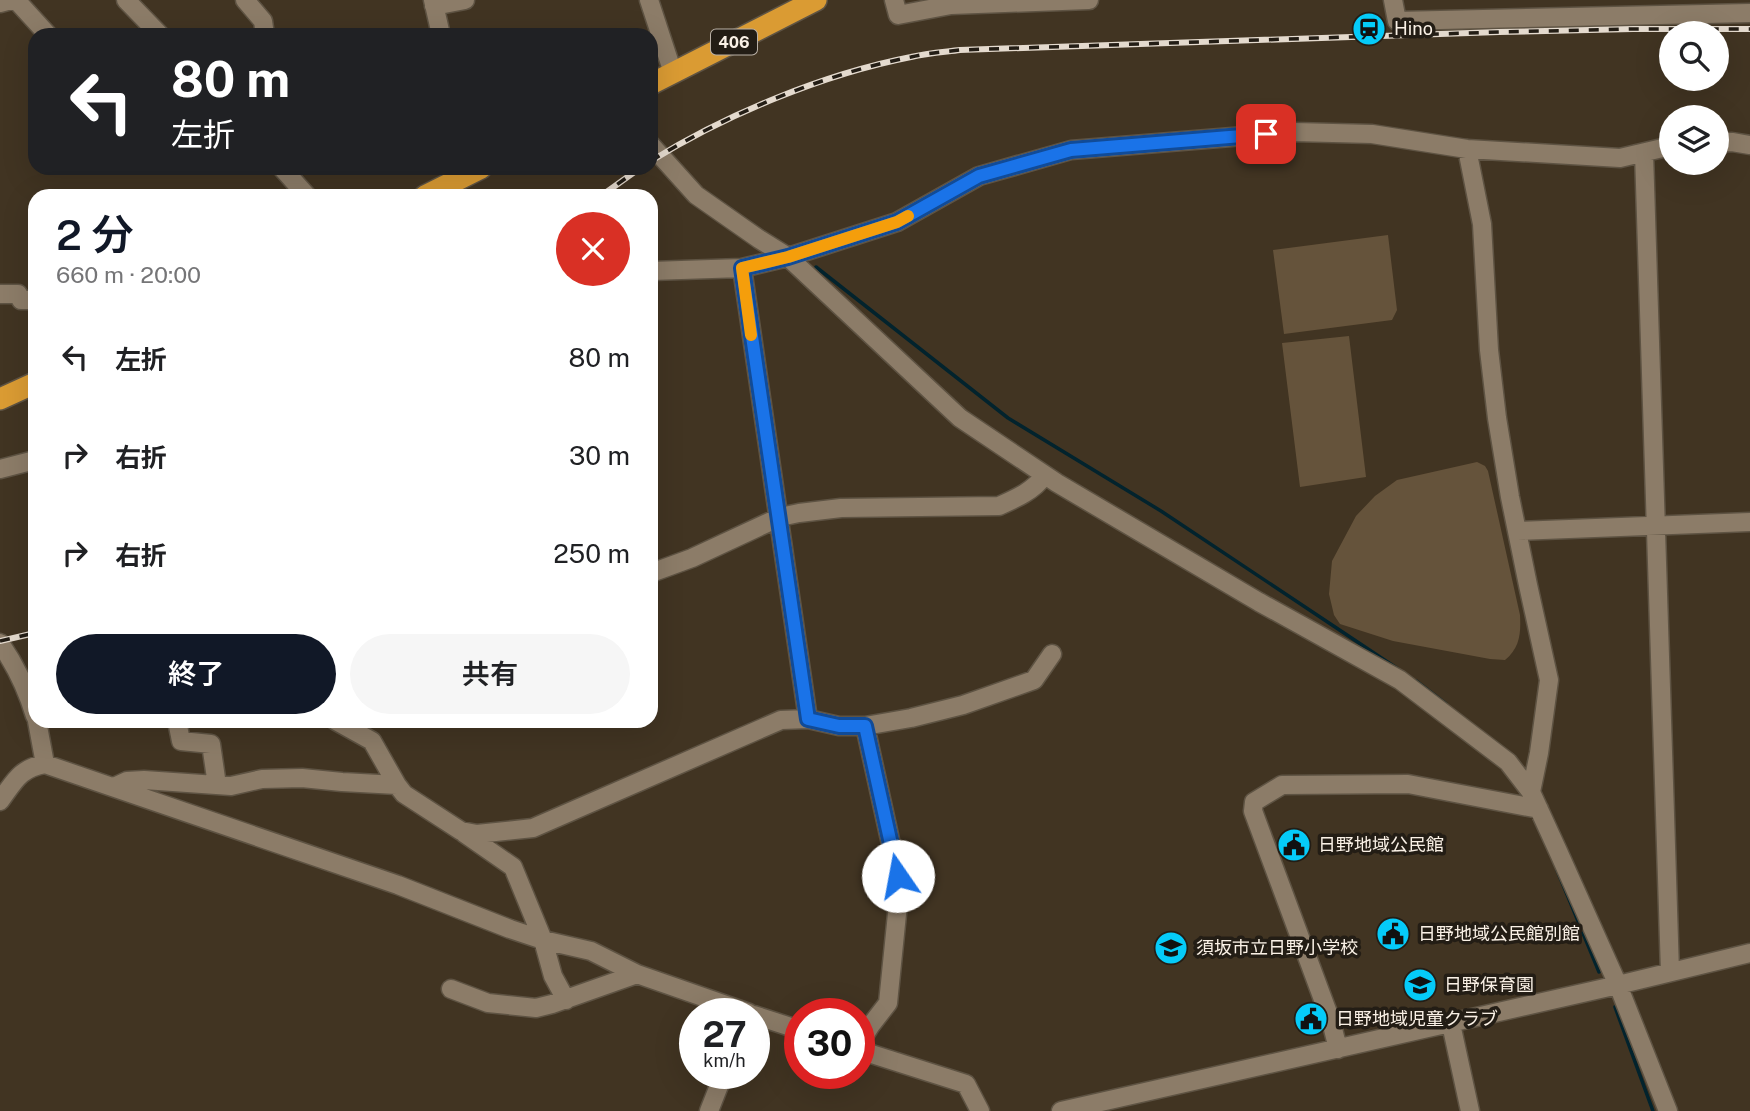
<!DOCTYPE html>
<html lang="ja">
<head>
<meta charset="utf-8">
<style>
	body { margin:0; font-family:"Public Sans","Noto Sans JP",sans-serif; background:#f6f6f6; color:#202124; height:100vh; display:flex; flex-direction:column; font-size:26px; white-space:nowrap }
	* { box-sizing:border-box; margin:0 }
	p { font-size:23px; color:#757577 }
	.icon { flex:none; width:38px; height:38px; fill:none; stroke:currentColor; stroke-width:2; stroke-linecap:round; stroke-linejoin:round }
	.map { position:relative; flex:1; overflow:hidden }
	.drawer { position:absolute; left:28px; top:189px; width:630px; height:539px; display:flex; flex-direction:column; background:#fff; border-radius:21px; box-shadow:0 7px 28px #0002 }
	.drawer>* { flex:none }
	.guide { position:absolute; left:28px; top:28px; width:630px; height:147px; border-radius:21px; box-shadow:0 7px 28px #0002; background:#202124; color:#fff; overflow:hidden }
	.fabs { position:absolute; left:1659px; top:21px; display:grid; gap:14px }
	.fabs a { display:grid; place-items:center; width:70px; height:70px; border-radius:50%; background:#fff; box-shadow:0 7px 28px #0002; font-size:35px }
	.speed { position:absolute; left:679px; top:998px; display:flex; gap:14px; font-size:35px; font-weight:700; text-align:center }
	.speed>* { display:grid; place-content:center; width:91px; height:91px; border-radius:50%; background:#fff; box-shadow:0 7px 28px #0002; line-height:1 }
	.speed small { font-size:18px; font-weight:400 }
	.speed .limit { border:10px solid #d22; background:#fff; color:#111 }
	.pin { position:absolute; display:grid; place-items:center; width:60px; height:60px; color:#fff; margin:-30px; border-radius:14px; box-shadow:0 4px 10px #0006 }
	.me { position:absolute; width:77px; margin:-38px; rotate:348deg; stroke-linejoin:round; filter:drop-shadow(0 0 5px #0008) }
	.turn { display:flex; align-items:center; gap:24px; height:147px; padding:0 28px; font-size:32px }
	.turn .icon { width:91px; height:91px; stroke-width:2.5 }
	.turn b { display:block; font-size:49px; line-height:60px }
	.round { display:grid; place-items:center; flex:none; width:74px; height:74px; border-radius:37px; background:#f6f6f6 }
	.headline { display:flex; align-items:center; justify-content:space-between; height:119px; padding:0 28px }
	h1 { font-size:42px; font-weight:600; line-height:52px; color:#111827 }
	.button { display:flex; gap:14px; margin-top:auto; padding:14px 28px }
	.button a { flex:1; height:80px; border-radius:42px; background:#111827; color:#fff; font-size:28px; font-weight:600; line-height:80px; text-align:center }
	.button a+a { background:#f6f6f6; color:#202124 }
	ul { padding:0; list-style:none }
	li { display:flex; align-items:center; gap:21px; height:98px; padding:0 28px }
	li div { flex:1 }
	li b { display:block; font-size:26px }
	li em { font-style:normal }
	.map>svg:first-child { display:block }
	.pitch { fill:#65533b }
	.lines { fill:none; stroke-linecap:round; stroke-linejoin:round }
	.stream { stroke:#02232d; stroke-width:3.5 }
	.minor-casing { stroke:#5e5343; stroke-width:21 }
	.highway-casing { stroke:#5e5343; stroke-width:24 }
	.minor { stroke:#8c7c68; stroke-width:18 }
	.highway { stroke:#da9b33; stroke-width:21 }
	.rail-casing { stroke:#e4dace; stroke-width:6 }
	.rail { stroke:#231d15; stroke-width:3.5; stroke-dasharray:10; stroke-linecap:butt }
	.route-casing { stroke:#114b97; stroke-width:18 }
	.route { stroke:#1a73e8; stroke-width:12 }
	.slow { stroke:#f59e0b; stroke-width:12 }
	.labels { text-anchor:middle; stroke-width:7; stroke-linejoin:round; paint-order:stroke }
	.shield { fill:#231d15; stroke:#bab1a7; stroke-width:2 }
	.shield-label { font-size:16px; font-weight:bold; fill:#faf1e6 }
	.poi-label { font-size:18px; fill:#faf1e6; stroke:#231d15; text-anchor:start }
</style>
</head>
<body>
<div class="map">
<svg width="1750" height="1111" viewBox="0 0 1750 1111">
	<rect width="100%" height="100%" fill="#413422"/>
	<!-- pitch -->
	<path class="pitch" d="M 1388,235 L 1397,310 L 1392,320 L 1284,334 L 1273,250 Z
		M 1349,336 L 1366,477 L 1300,487 L 1282,343 Z
		M 1477,462 L 1485,466 L 1488,471 L 1520,615 C 1521,633 1520,648 1505,660 L 1490,659 L 1393,641 L 1340,624 L 1334,615 L 1329,594 L 1332,561 L 1356,516 L 1375,496 L 1397,480 Z"/>
	<g class="lines">
		<!-- stream -->
		<path class="stream" d="M 816,267 L 1008,418 L 1161,511 L 1398,669
			M 1416,681 L 1446,704
			M 1557,870 L 1599,972
			M 1615,1007 L 1653,1111"/>
		<defs>
			<path id="minor" d="M 16,0 L 48,35
				M 126,0 L 160,35
				M 245,0 L 263,21 L 265,35
				M 433,0 L 441,35
				M 649,0 L 673,73
				M 894,0 L 898,15 L 951,5 L 1089,0
				M 1393,0 L 1397,21 L 1750,13
				M 0,3 L 11,0
				M 434,6 L 465,0
				M 1717,143 L 1732,142 L 1750,145
				M 651,145 L 696,195 L 759,239 L 788,257 L 960,418 L 1057,483 L 1259,602 L 1400,680 L 1508,762 L 1531,792 L 1558,851 L 1618,985 L 1668,1111
				M 1467,149 L 1482,224 L 1489,350 L 1497,418 L 1510,497 L 1528,585 L 1549,680 L 1539,753 L 1531,792
				M 1644,153 L 1670,972
				M 282,168 L 307,196
				M 742,268 L 808,719
				M 651,271 L 742,268 L 788,257 L 897,222 L 979,176 L 1071,150 L 1294,132 L 1372,134 L 1467,149 L 1620,158 L 1671,146
				M 0,294 L 18,294 L 21,300 L 35,300
				M 0,469 L 35,460
				M 1517,531 L 1750,522
				M 651,573 L 692,558 L 780,517 L 799,513 L 841,508 L 999,506 C 1017,498 1033,491 1045,475
				M 0,643 C 16,666 27,689 35,716
				M 37,721 L 45,764
				M 177,721 L 181,741 L 211,744 L 217,785
				M 336,721 L 372,741 L 397,785
				M 114,787 L 127,781 L 144,780 L 231,786 L 262,779 L 302,778 L 342,782 L 397,785 L 404,794 L 461,831 L 477,834 L 533,828 L 781,720 L 808,719 L 839,726 L 865,726 L 911,718 L 963,705 L 1034,680 L 1052,654
				M 0,801 C 14,782 20,768 45,764 L 398,885 L 510,929 L 543,940 L 591,951 L 637,974 L 749,1013
				M 464,833 L 513,867 L 543,940 L 553,976 L 566,1000
				M 451,989 L 488,1003 L 536,1008 L 552,1004 L 637,974
				M 754,1015 L 800,1030
				M 1451,1024 L 1470,1111
				M 859,1044 L 871,1025 L 888,1003 L 899,894 L 898,876 L 865,726
				M 1338,1049 L 1331,1021 L 1253,811 L 1254,802 L 1282,785 L 1408,784 L 1539,809
				M 859,1050 L 966,1084 L 980,1111
				M 709,1111 L 724,1073
				M 1061,1111 L 1618,985 L 1750,953"/>
			<path id="highway" d="M 651,84 L 816,0
				M 425,196 L 481,168
				M 0,399 L 35,383"/>
		</defs>
		<!-- minor casing -->
		<use href="#minor" class="minor-casing"/>
		<!-- highway casing -->
		<use href="#highway" class="highway-casing"/>
		<!-- minor -->
		<use href="#minor" class="minor"/>
		<!-- highway -->
		<use href="#highway" class="highway"/>
		<defs>
			<path id="rail" d="M 651,161 C 727,114 824,74 911,57 C 927,53 944,52 960,50 L 1499,32 L 1633,29 L 1750,29
				M 601,196 L 640,168
				M 0,641 L 35,633"/>
		</defs>
		<!-- rail casing -->
		<use href="#rail" class="rail-casing"/>
		<!-- rail -->
		<use href="#rail" class="rail"/>
	</g>
	<g class="lines">
		<defs>
			<path id="route" d="M 898,876 L 865,726 L 839,726 L 808,719 L 742,268 L 788,257 L 897,222 L 979,176 L 1071,150 L 1266,134"/>
		</defs>
		<!-- route casing -->
		<use href="#route" class="route-casing"/>
		<!-- route -->
		<use href="#route" class="route"/>
		<!-- slow -->
		<path class="slow" d="M 751,335 L 742,268 L 788,257 L 897,222 L 908,216"/>
	</g>
	<!-- icons -->
	<defs>
		<symbol id="station-disc" viewBox="-11 -11 22 22"><circle r="9.5" fill="#05cbf9" stroke="#231d15"/><path d="M-3-6H3Q5-6 5-4V2Q5 4 3 4L4.5 6H3L1.5 4h-3L-3 6H-4.5L-3 4Q-5 4-5 2V-4Q-5-6-3-6ZM-3.5-4v3h7v-3ZM-3.5 1v1.5H-2V1ZM2 1v1.5H3.5V1Z" fill="#111"/></symbol>
		<symbol id="civic-disc" viewBox="-11 -11 22 22"><circle r="9.5" fill="#05cbf9" stroke="#231d15"/><path d="M-.6-6.5H3V-4.5H.6V-3L4-1V1h2V6H-6V1h2V-1L-.6-3ZM-1.2 2.5V6h2.4V2.5Z" fill="#111"/></symbol>
		<symbol id="school-disc" viewBox="-11 -11 22 22"><circle r="9.5" fill="#05cbf9" stroke="#231d15"/><path d="M0-5L7-2L0 1L-7-2ZM-4 1L0 2.5L4 1V4Q0 6-4 4Z" fill="#111"/></symbol>
	</defs>
	<g fill-rule="evenodd">
		<use href="#station-disc" x="1350" y="10" width="38" height="38"/>
		<use href="#civic-disc" x="1275" y="826" width="38" height="38"/>
		<use href="#civic-disc" x="1374" y="915" width="38" height="38"/>
		<use href="#school-disc" x="1152" y="929" width="38" height="38"/>
		<use href="#school-disc" x="1401" y="966" width="38" height="38"/>
		<use href="#civic-disc" x="1292" y="1000" width="38" height="38"/>
	</g>
	<g class="labels">
		<!-- shield labels -->
		<rect class="shield" x="711" y="29.5" width="46" height="25" rx="5"/>
		<g class="shield-label">
			<text x="734" y="48">406</text>
		</g>
		<!-- poi labels -->
		<g class="poi-label">
			<text x="1394" y="35">Hino</text>
			<text x="1318" y="851">日野地域公民館</text>
			<text x="1418" y="940">日野地域公民館別館</text>
			<text x="1196" y="954">須坂市立日野小学校</text>
			<text x="1444" y="991">日野保育園</text>
			<text x="1336" y="1025">日野地域児童クラブ</text>
		</g>
	</g>
</svg>
<div class="fabs">
<a><svg class="icon" aria-label="search" viewBox="0 0 24 24"><circle cx="10" cy="10" r="6"/><path d="M15 15l6 6"/></svg></a>
<a><svg class="icon" aria-label="layers" viewBox="0 0 24 24"><path d="M12 4l9 5-9 5-9-5zM3 14l9 5 9-5"/></svg></a>
</div>
<div class="speed"><div>27<small>km/h</small></div><div class="limit">30</div></div>
<div class="pin" style="left:1266px;top:134px;background:#d93025"><svg class="icon" aria-label="arrive" viewBox="0 0 24 24"><path d="M6 21V4h12l-3 4 3 4H6"/></svg></div>
<svg class="me" style="left:898px;top:876px" viewBox="-20 -20 40 40"><circle r="19" fill="#fff"/><path d="M0-13L10 11 0 6-10 11z" fill="#1a73e8"/></svg>
<div class="guide">
<div class="turn"><svg class="icon" aria-label="left" viewBox="0 0 24 24"><path d="M17 20v-9H6M10 6l-5 5 5 5"/></svg><div><b>80 m</b>左折</div></div>
</div>
<section class="drawer">
<div class="headline"><div><h1>2 分</h1><p>660 m · 20:00</p></div><a class="round" style="background:#d93025;color:#fff"><svg class="icon" aria-label="close" viewBox="0 0 24 24"><path d="M6 6l12 12M18 6L6 18"/></svg></a></div>
<ul>
<li><svg class="icon" aria-label="left" viewBox="0 0 24 24"><path d="M17 20v-9H6M10 6l-5 5 5 5"/></svg><div><b>左折</b></div><em>80 m</em></li>
<li><svg class="icon" aria-label="right" viewBox="0 0 24 24"><path d="M7 20v-9h11M14 6l5 5-5 5"/></svg><div><b>右折</b></div><em>30 m</em></li>
<li><svg class="icon" aria-label="right" viewBox="0 0 24 24"><path d="M7 20v-9h11M14 6l5 5-5 5"/></svg><div><b>右折</b></div><em>250 m</em></li>
</ul>
<div class="button"><a>終了</a><a>共有</a></div>
</section>
</div>
</body>
</html>
